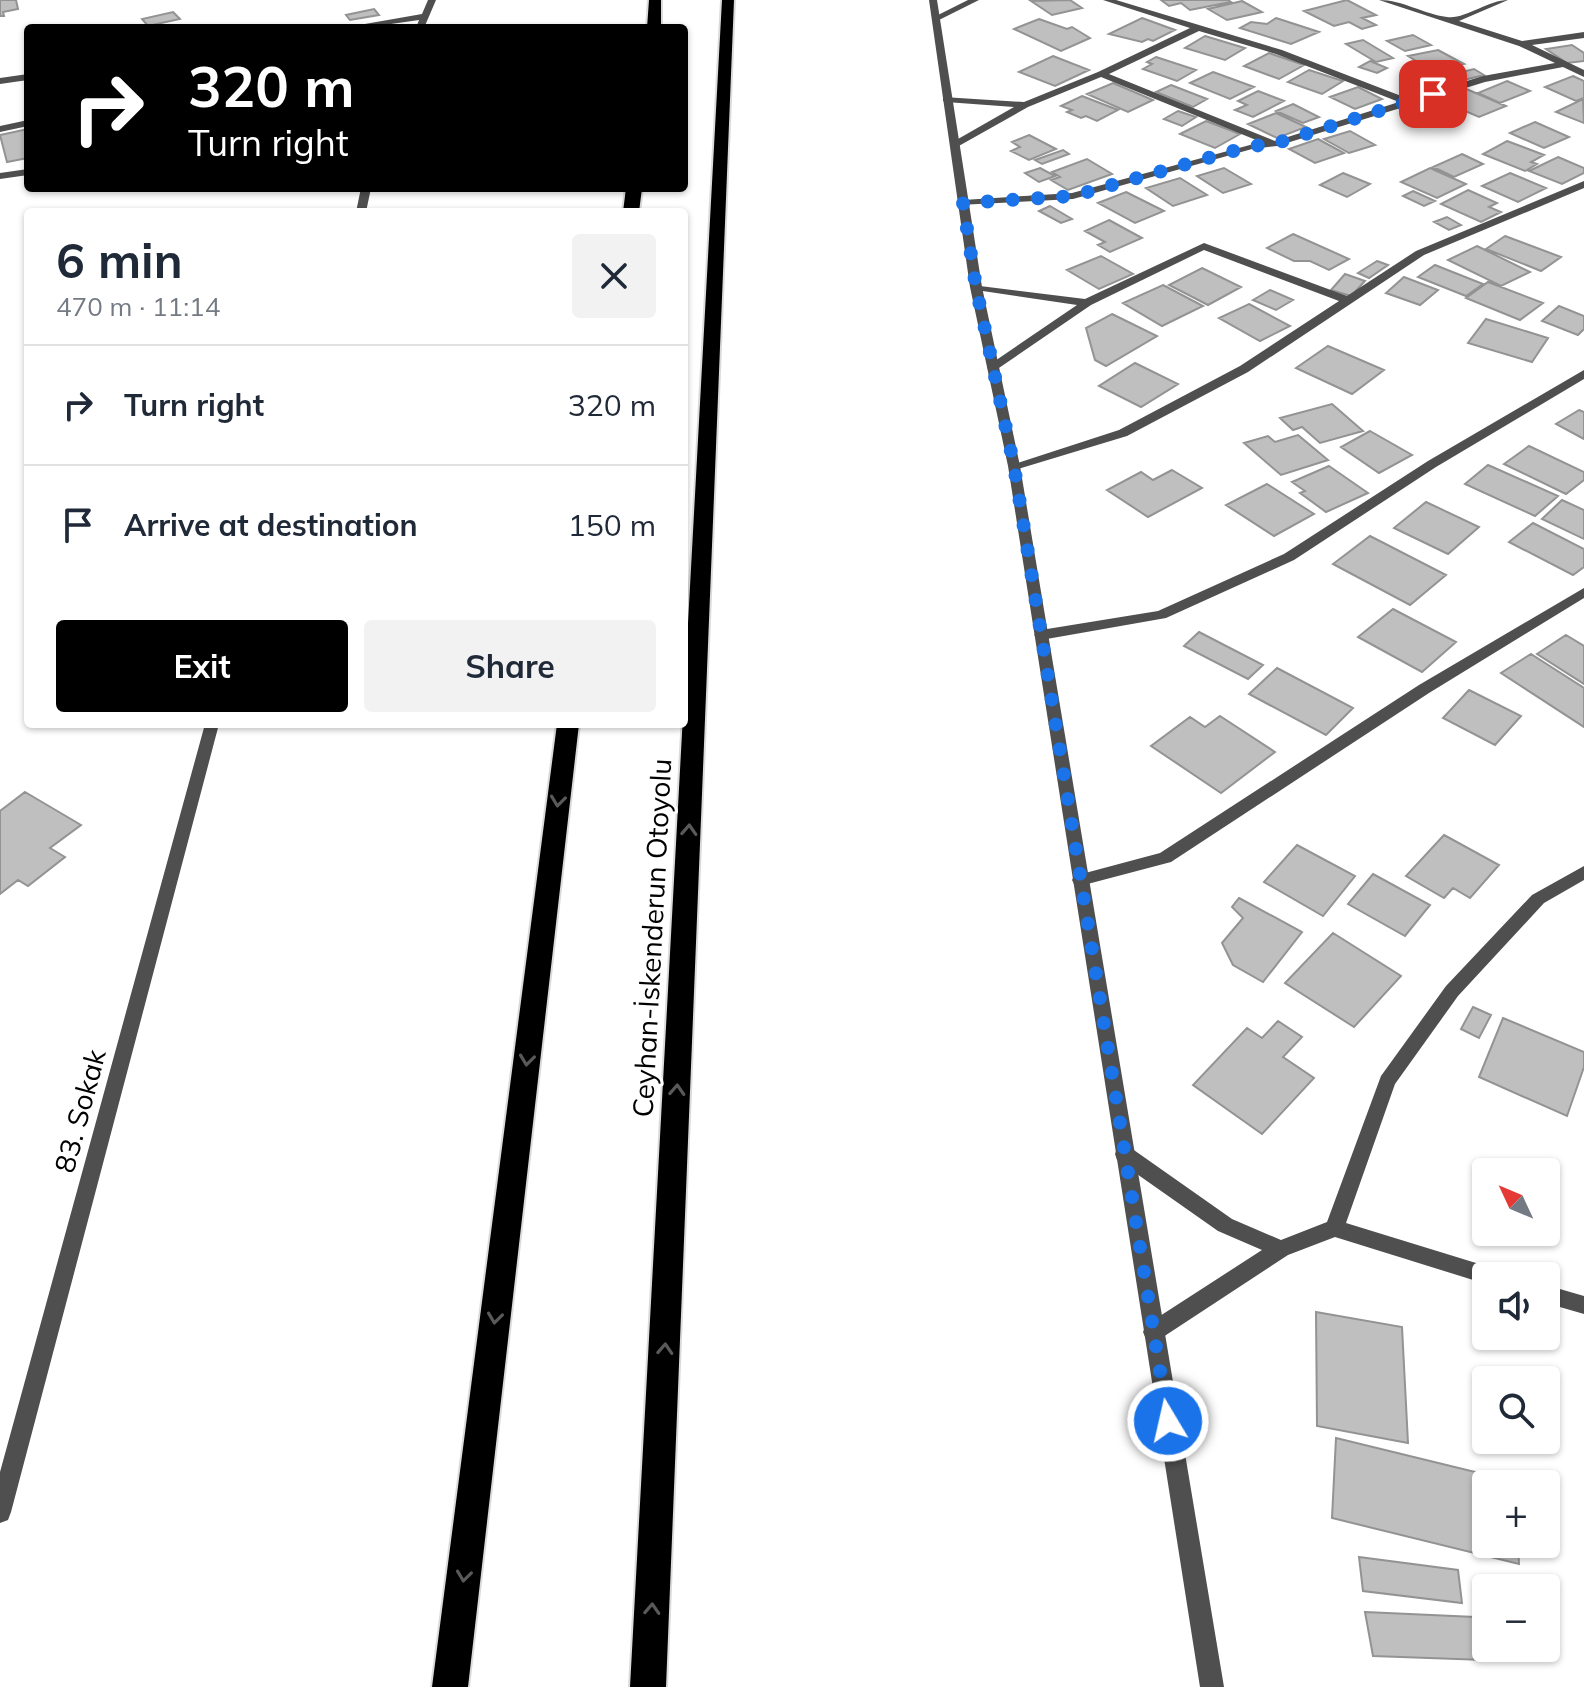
<!DOCTYPE html>
<html lang="en">
<head>
<meta charset="utf-8">
<style>
	body { margin:0; font-family:Mulish,sans-serif; background:#f2f2f3; color:#1f2937; height:100vh; display:flex; flex-direction:column; font-size:30px; white-space:nowrap }
	* { box-sizing:border-box; margin:0 }
	p { font-size:26px; color:#747a83 }
	.icon { flex:none; width:44px; height:44px; fill:none; stroke:currentColor; stroke-width:2; stroke-linecap:round; stroke-linejoin:round }
	.map { position:relative; flex:1; overflow:hidden }
	.details { position:absolute; left:24px; top:208px; width:664px; height:520px; display:flex; flex-direction:column; background:#fff; border-radius:8px; box-shadow:0 2px 6px #0004 }
	.details>* { flex:none }
	.top-card { position:absolute; left:24px; top:24px; width:664px; height:168px; border-radius:8px; box-shadow:0 2px 6px #0004; background:#000; color:#fff; overflow:hidden }
	.needle { width:52px; rotate:314deg }
	.tools { position:absolute; left:1472px; top:1158px; display:grid; gap:16px }
	.tools a { display:grid; place-items:center; width:88px; height:88px; border-radius:8px; background:#fff; box-shadow:0 2px 6px #0004; font-size:40px }
	.pin { position:absolute; display:grid; place-items:center; width:68px; height:68px; color:#fff; margin:-34px; border-radius:16px; box-shadow:0 4px 12px #0006 }
	.me { position:absolute; width:88px; margin:-44px; rotate:351deg; stroke-linejoin:round; filter:drop-shadow(0 0 6px #0008) }
	.turn { display:flex; align-items:center; gap:28px; height:168px; padding:0 32px; font-size:36px }
	.turn .icon { width:104px; height:104px; stroke-width:2.5 }
	.turn b { display:block; font-size:56px; line-height:68px }
	.round { display:grid; place-items:center; flex:none; width:84px; height:84px; border-radius:8px; background:#f2f2f3 }
	.headline { display:flex; align-items:center; justify-content:space-between; height:136px; padding:0 32px }
	h1 { font-size:48px; font-weight:700; line-height:60px }
	.cta { display:flex; gap:16px; margin-top:auto; padding:16px 32px }
	.cta a { flex:1; height:92px; border-radius:8px; background:#000; color:#fff; font-size:32px; font-weight:700; line-height:92px; text-align:center }
	.cta a+a { background:#f2f2f3; color:#1f2937 }
	ul { padding:0; list-style:none }
	li { display:flex; align-items:center; gap:24px; height:120px; padding:0 32px; border-top:2px solid #e0e1e3 }
	li div { flex:1 }
	li b { display:block; font-size:30px }
	li em { font-style:normal }
	.map>svg:first-child { display:block }
	.building { fill:#bfbfbf; stroke:#939393; stroke-width:2 }
	.lines { fill:none; stroke-linecap:round; stroke-linejoin:round }
	.motorway-casing { stroke:#dbdbdb; stroke-width:4 }
	.minor { fill:#4f4f4f; fill-rule:evenodd }
	.tertiary { fill:#4f4f4f; fill-rule:evenodd }
	.motorway { fill:#000; fill-rule:evenodd }
	.oneway { stroke:#595959 }
	.route { stroke:#1a73e8; stroke-width:14; stroke-dasharray:0 25.2 }
	.labels { text-anchor:middle; stroke-width:6; stroke-linejoin:round; paint-order:stroke }
	.street-label { font-size:28px; fill:#000; stroke:#fff }
</style>
</head>
<body>
<div class="map">
<svg width="1584" height="1687" viewBox="0 0 1584 1687">
	<rect width="100%" height="100%" fill="#fff"/>
	<!-- building -->
	<path class="building" d="M 0,0 L 16,0 L 18,9 L 3,12 L 4,16 L 0,16 Z
		M 1070,0 L 1082,8 L 1052,15 L 1031,1 Z
		M 1161,0 L 1228,0 L 1231,2 L 1190,10 L 1181,3 L 1169,6 Z
		M 1347,0 L 1376,15 L 1362,18 L 1376,25 L 1362,29 L 1349,22 L 1334,26 L 1304,11 Z
		M 1242,1 L 1262,12 L 1227,20 L 1208,9 Z
		M 374,9 L 379,15 L 350,20 L 346,15 Z
		M 173,12 L 180,19 L 148,26 L 142,19 Z
		M 1142,18 L 1175,30 L 1153,41 L 1148,39 L 1142,42 L 1109,34 Z
		M 1276,18 L 1319,32 L 1291,44 L 1240,28 L 1251,22 L 1267,24 Z
		M 1039,19 L 1067,29 L 1072,27 L 1090,38 L 1061,51 L 1014,29 Z
		M 1413,35 L 1431,45 L 1405,51 L 1387,41 Z
		M 1205,36 L 1245,48 L 1225,60 L 1185,48 Z
		M 1363,40 L 1393,58 L 1376,62 L 1346,44 Z
		M 1572,45 L 1584,53 L 1584,61 L 1567,63 L 1546,49 Z
		M 1438,50 L 1464,64 L 1428,73 L 1415,65 L 1421,64 L 1408,56 Z
		M 1269,53 L 1304,65 L 1279,79 L 1244,66 Z
		M 1053,56 L 1089,70 L 1055,86 L 1019,72 Z
		M 1156,57 L 1196,70 L 1177,81 L 1143,69 L 1152,64 L 1147,62 Z
		M 1370,61 L 1387,68 L 1377,73 L 1359,67 Z
		M 1474,69 L 1484,75 L 1460,81 L 1450,75 Z
		M 1309,70 L 1343,81 L 1322,94 L 1288,82 Z
		M 1213,72 L 1254,87 L 1230,99 L 1190,83 Z
		M 1573,76 L 1584,81 L 1584,98 L 1576,101 L 1545,87 Z
		M 1507,81 L 1530,91 L 1500,103 L 1478,93 Z
		M 1113,83 L 1153,100 L 1128,112 L 1087,94 Z
		M 1171,85 L 1207,99 L 1193,107 L 1156,92 Z
		M 1358,87 L 1382,99 L 1355,109 L 1330,97 Z
		M 1464,88 L 1506,106 L 1479,117 L 1437,99 Z
		M 1258,91 L 1284,101 L 1253,117 L 1235,110 L 1247,105 L 1238,101 Z
		M 1082,96 L 1118,110 L 1097,121 L 1086,116 L 1081,118 L 1067,112 L 1072,110 L 1061,106 Z
		M 1583,99 L 1584,123 L 1556,112 Z
		M 1293,104 L 1319,117 L 1303,123 L 1276,111 Z
		M 1178,111 L 1196,117 L 1182,126 L 1164,119 Z
		M 1276,113 L 1306,127 L 1277,138 L 1248,124 Z
		M 1206,121 L 1240,134 L 1215,148 L 1180,134 Z
		M 1535,122 L 1569,137 L 1544,148 L 1510,133 Z
		M 28,129 L 28,158 L 7,162 L 0,135 Z
		M 1350,131 L 1375,145 L 1349,153 L 1324,139 Z
		M 1029,135 L 1056,149 L 1029,160 L 1011,151 L 1020,147 L 1012,142 Z
		M 1318,139 L 1344,153 L 1315,163 L 1289,149 Z
		M 1507,141 L 1544,155 L 1531,162 L 1537,164 L 1525,171 L 1483,154 Z
		M 1063,150 L 1069,154 L 1042,164 L 1035,160 Z
		M 1462,154 L 1483,164 L 1454,177 L 1433,167 Z
		M 1558,157 L 1584,168 L 1584,173 L 1562,184 L 1529,171 Z
		M 1087,159 L 1112,174 L 1068,190 L 1051,180 L 1060,177 L 1052,172 Z
		M 1040,168 L 1055,176 L 1039,182 L 1025,173 Z
		M 1224,168 L 1251,184 L 1223,193 L 1197,176 Z
		M 1430,168 L 1466,184 L 1437,198 L 1401,182 Z
		M 1343,173 L 1370,184 L 1347,197 L 1320,185 Z
		M 1510,173 L 1546,188 L 1518,202 L 1482,186 Z
		M 1180,178 L 1207,195 L 1173,206 L 1146,188 Z
		M 1468,190 L 1497,203 L 1489,207 L 1501,212 L 1481,222 L 1441,204 Z
		M 1413,191 L 1435,201 L 1424,206 L 1403,196 Z
		M 1126,192 L 1164,211 L 1135,223 L 1098,203 Z
		M 1050,206 L 1072,219 L 1061,223 L 1039,211 Z
		M 1447,217 L 1461,225 L 1449,230 L 1434,222 Z
		M 1109,220 L 1142,238 L 1110,252 L 1098,245 L 1105,242 L 1085,231 Z
		M 1293,234 L 1349,259 L 1329,270 L 1310,261 L 1294,261 L 1267,248 Z
		M 1505,236 L 1561,257 L 1541,271 L 1486,249 Z
		M 1477,246 L 1530,272 L 1501,286 L 1448,260 Z
		M 1101,256 L 1133,274 L 1099,289 L 1067,270 Z
		M 1377,261 L 1388,265 L 1369,278 L 1358,273 Z
		M 1435,265 L 1483,284 L 1466,296 L 1418,277 Z
		M 1202,268 L 1241,287 L 1208,305 L 1169,285 Z
		M 1345,274 L 1365,281 L 1351,296 L 1331,290 Z
		M 1404,277 L 1438,290 L 1420,305 L 1386,293 Z
		M 1488,282 L 1543,303 L 1520,320 L 1466,298 Z
		M 1163,285 L 1203,306 L 1162,326 L 1123,303 Z
		M 1270,290 L 1293,300 L 1276,310 L 1253,300 Z
		M 1249,304 L 1290,326 L 1260,341 L 1219,318 Z
		M 1559,306 L 1584,316 L 1584,329 L 1578,335 L 1542,321 Z
		M 1112,314 L 1157,336 L 1106,366 L 1095,360 L 1086,328 Z
		M 1486,319 L 1548,338 L 1532,362 L 1468,343 Z
		M 1328,346 L 1384,370 L 1352,394 L 1296,368 Z
		M 1135,363 L 1178,384 L 1141,407 L 1099,386 Z
		M 1332,404 L 1363,431 L 1320,443 L 1302,427 L 1293,430 L 1280,418 Z
		M 1579,410 L 1584,412 L 1584,439 L 1556,424 Z
		M 1370,431 L 1412,455 L 1379,473 L 1341,447 Z
		M 1298,435 L 1328,460 L 1281,475 L 1244,443 L 1268,436 L 1275,442 Z
		M 1529,446 L 1584,472 L 1584,480 L 1566,494 L 1504,464 Z
		M 1488,465 L 1558,496 L 1535,516 L 1465,484 Z
		M 1329,466 L 1368,493 L 1326,512 L 1300,493 L 1305,491 L 1292,482 Z
		M 1172,470 L 1202,488 L 1148,517 L 1107,490 L 1141,472 L 1153,480 Z
		M 1267,484 L 1314,514 L 1274,536 L 1226,505 Z
		M 1562,500 L 1584,510 L 1584,539 L 1542,519 Z
		M 1426,502 L 1479,527 L 1448,554 L 1394,528 Z
		M 1533,523 L 1584,549 L 1584,567 L 1573,575 L 1509,542 Z
		M 1370,536 L 1446,575 L 1410,605 L 1333,564 Z
		M 1393,609 L 1456,642 L 1422,672 L 1358,637 Z
		M 1199,632 L 1263,665 L 1248,679 L 1184,646 Z
		M 1566,635 L 1584,646 L 1584,684 L 1537,654 Z
		M 1531,654 L 1584,688 L 1584,727 L 1501,673 Z
		M 1277,668 L 1353,708 L 1326,735 L 1249,694 Z
		M 1469,690 L 1521,716 L 1495,745 L 1443,718 Z
		M 1220,716 L 1275,752 L 1221,793 L 1151,746 L 1190,717 L 1205,727 Z
		M 25,792 L 81,825 L 50,848 L 65,857 L 28,886 L 18,880 L 0,894 L 0,811 Z
		M 1444,835 L 1499,865 L 1470,898 L 1453,888 L 1444,898 L 1406,876 Z
		M 1297,845 L 1355,876 L 1323,916 L 1264,882 Z
		M 1373,874 L 1430,905 L 1405,936 L 1348,904 Z
		M 1239,898 L 1302,932 L 1263,982 L 1233,965 L 1222,943 L 1243,918 L 1232,907 Z
		M 1333,933 L 1401,976 L 1354,1027 L 1285,983 Z
		M 1473,1007 L 1491,1015 L 1479,1038 L 1461,1029 Z
		M 1503,1018 L 1584,1052 L 1584,1067 L 1567,1116 L 1479,1077 Z
		M 1278,1021 L 1302,1037 L 1283,1057 L 1314,1078 L 1262,1134 L 1193,1085 L 1247,1028 L 1262,1038 Z
		M 1316,1312 L 1402,1327 L 1408,1443 L 1317,1426 Z
		M 1336,1438 L 1516,1482 L 1486,1484 L 1486,1544 L 1518,1544 L 1519,1564 L 1332,1518 Z
		M 1359,1557 L 1458,1570 L 1462,1603 L 1363,1591 Z
		M 1365,1612 L 1475,1617 L 1484,1660 L 1373,1656 Z"/>
	<g class="lines">
		<defs>
			<path id="motorway" d="M 649,0 L 661,0 L 661,28 L 647,28 Z
				M 722,0 L 734,0 L 666,1687 L 630,1687 Z
				M 626,188 L 642,188 L 639,212 L 623,212 Z
				M 557,724 L 579,724 L 468,1687 L 432,1687 Z"/>
		</defs>
		<!-- motorway casing -->
		<use href="#motorway" class="motorway-casing"/>
		<!-- minor -->
		<path class="minor" d="M 428,0 L 436,0 L 424,28 L 416,28 L 419,20 L 363,28 L 342,28 L 422,14 Z
			M 968,0 L 979,0 L 939,20 L 932,18 Z
			M 1103,0 L 1116,0 L 1282,50 L 1409,99 L 1483,76 L 1555,63 L 1519,46 L 1379,0 C 1403,0 1423,14 1447,17 C 1464,20 1488,0 1508,0 L 1459,21 L 1522,41 L 1584,32 L 1584,38 L 1532,45 L 1584,70 L 1584,77 L 1563,67 L 1485,82 L 1277,146 L 1252,149 L 1073,199 L 959,205 L 959,201 L 963,200 L 1072,193 L 1261,142 L 1101,77 L 1028,107 L 957,147 L 951,147 L 951,143 L 1014,107 L 946,102 L 943,101 L 943,97 L 1024,102 L 1098,72 L 1190,28 ZM 1199,31 L 1276,54 L 1399,102 L 1275,141 L 1109,74 Z
			M 28,74 L 28,80 L 0,84 L 0,78 Z
			M 28,120 L 28,126 L 0,132 L 0,126 Z
			M 28,169 L 28,175 L 0,179 L 0,173 Z
			M 1584,181 L 1584,188 L 1424,255 L 1248,372 L 1127,436 L 1018,469 L 1014,470 L 1008,466 L 1119,430 L 1240,366 L 1339,301 L 1204,250 L 1091,305 L 993,372 L 987,368 L 989,365 L 1077,305 L 976,290 L 970,287 L 972,285 L 1085,299 L 1204,243 L 1347,296 L 1416,251 Z
			M 361,188 L 371,188 L 366,212 L 356,212 Z
			M 1584,370 L 1584,379 L 1436,467 L 1294,560 L 1166,618 L 1041,640 L 1034,635 L 1041,630 L 1158,611 L 1284,554 L 1428,461 Z
			M 1584,588 L 1584,598 L 1429,693 L 1171,862 L 1080,886 L 1074,884 L 1072,880 L 1074,876 L 1160,853 L 1419,685 Z
			M 205,724 L 219,724 L 11,1512 L 8,1520 L 0,1523 L 0,1472 Z
			M 1584,866 L 1584,880 L 1544,903 L 1458,996 L 1395,1084 L 1346,1223 L 1489,1267 L 1496,1270 L 1499,1276 L 1486,1276 L 1486,1284 L 1335,1237 L 1288,1255 L 1160,1339 L 1153,1342 L 1146,1339 L 1143,1332 L 1146,1325 L 1262,1250 L 1218,1231 L 1117,1160 L 1115,1154 L 1117,1148 L 1124,1146 L 1131,1148 L 1232,1219 L 1281,1240 L 1327,1222 L 1381,1076 L 1446,986 L 1532,895 Z
			M 1546,1285 L 1584,1296 L 1584,1314 L 1546,1303 Z"/>
		<!-- tertiary -->
		<path class="tertiary" d="M 929,0 L 937,0 L 982,287 L 1020,466 L 1224,1687 L 1200,1687 L 1008,466 L 970,287 Z"/>
		<!-- motorway -->
		<use href="#motorway" class="motorway"/>
	</g>
	<!-- one-way arrows -->
	<defs><path id="oneway-chevron" d="M-2-3.5L2.5 0L-2 3.5" fill="none" stroke-width="1.6" stroke-linecap="round" stroke-linejoin="round" transform="scale(2)"/></defs>
	<g class="oneway">
		<use href="#oneway-chevron" transform="translate(558 801) rotate(97)"/>
		<use href="#oneway-chevron" transform="translate(689 830) rotate(-87)"/>
		<use href="#oneway-chevron" transform="translate(527 1060) rotate(97)"/>
		<use href="#oneway-chevron" transform="translate(677 1090) rotate(-87)"/>
		<use href="#oneway-chevron" transform="translate(495 1318) rotate(97)"/>
		<use href="#oneway-chevron" transform="translate(665 1349) rotate(-87)"/>
		<use href="#oneway-chevron" transform="translate(464 1576) rotate(97)"/>
		<use href="#oneway-chevron" transform="translate(652 1609) rotate(-87)"/>
	</g>
	<g class="lines">
		<!-- route -->
		<path class="route" d="M 1168,1421 L 1014,466 L 976,287 L 963,203 L 1073,196 L 1251,146 L 1274,144 L 1433,94"/>
	</g>
	<g class="labels">
		<!-- street labels -->
		<g class="street-label">
			<text transform="translate(652 938) rotate(-87)" y="10">Ceyhan-İskenderun Otoyolu</text>
			<text transform="translate(80 1111) rotate(-75)" y="10">83. Sokak</text>
		</g>
	</g>
</svg>
<div class="tools">
<a><svg class="needle" viewBox="-14 -14 28 28"><path d="M0-13l5 13h-10z" fill="#e53935"/><path d="M0 13l5-13h-10z" fill="#747a83"/></svg></a>
<a><svg class="icon" aria-label="sound" viewBox="0 0 24 24"><path d="M4 9h4l5-4v14l-5-4H4zM17 9q2 3 0 6"/></svg></a>
<a><svg class="icon" aria-label="search" viewBox="0 0 24 24"><circle cx="10" cy="10" r="6"/><path d="M15 15l6 6"/></svg></a>
<a>+</a>
<a>−</a>
</div>
<div class="pin" style="left:1433px;top:94px;background:#d93025"><svg class="icon" aria-label="arrive" viewBox="0 0 24 24"><path d="M6 21V4h12l-3 4 3 4H6"/></svg></div>
<svg class="me" style="left:1168px;top:1421px" viewBox="-20 -20 40 40"><circle r="17" fill="#1a73e8" stroke="#fff" stroke-width="3"/><path d="M0-11L8 9 0 5-8 9z" fill="#fff"/></svg>
<div class="top-card">
<div class="turn"><svg class="icon" aria-label="right" viewBox="0 0 24 24"><path d="M7 20v-9h11M14 6l5 5-5 5"/></svg><div><b>320 m</b>Turn right</div></div>
</div>
<section class="details">
<div class="headline"><div><h1>6 min</h1><p>470 m · 11:14</p></div><a class="round"><svg class="icon" aria-label="close" viewBox="0 0 24 24"><path d="M6 6l12 12M18 6L6 18"/></svg></a></div>
<ul>
<li><svg class="icon" aria-label="right" viewBox="0 0 24 24"><path d="M7 20v-9h11M14 6l5 5-5 5"/></svg><div><b>Turn right</b></div><em>320 m</em></li>
<li><svg class="icon" aria-label="arrive" viewBox="0 0 24 24"><path d="M6 21V4h12l-3 4 3 4H6"/></svg><div><b>Arrive at destination</b></div><em>150 m</em></li>
</ul>
<div class="cta"><a>Exit</a><a>Share</a></div>
</section>
</div>
</body>
</html>
